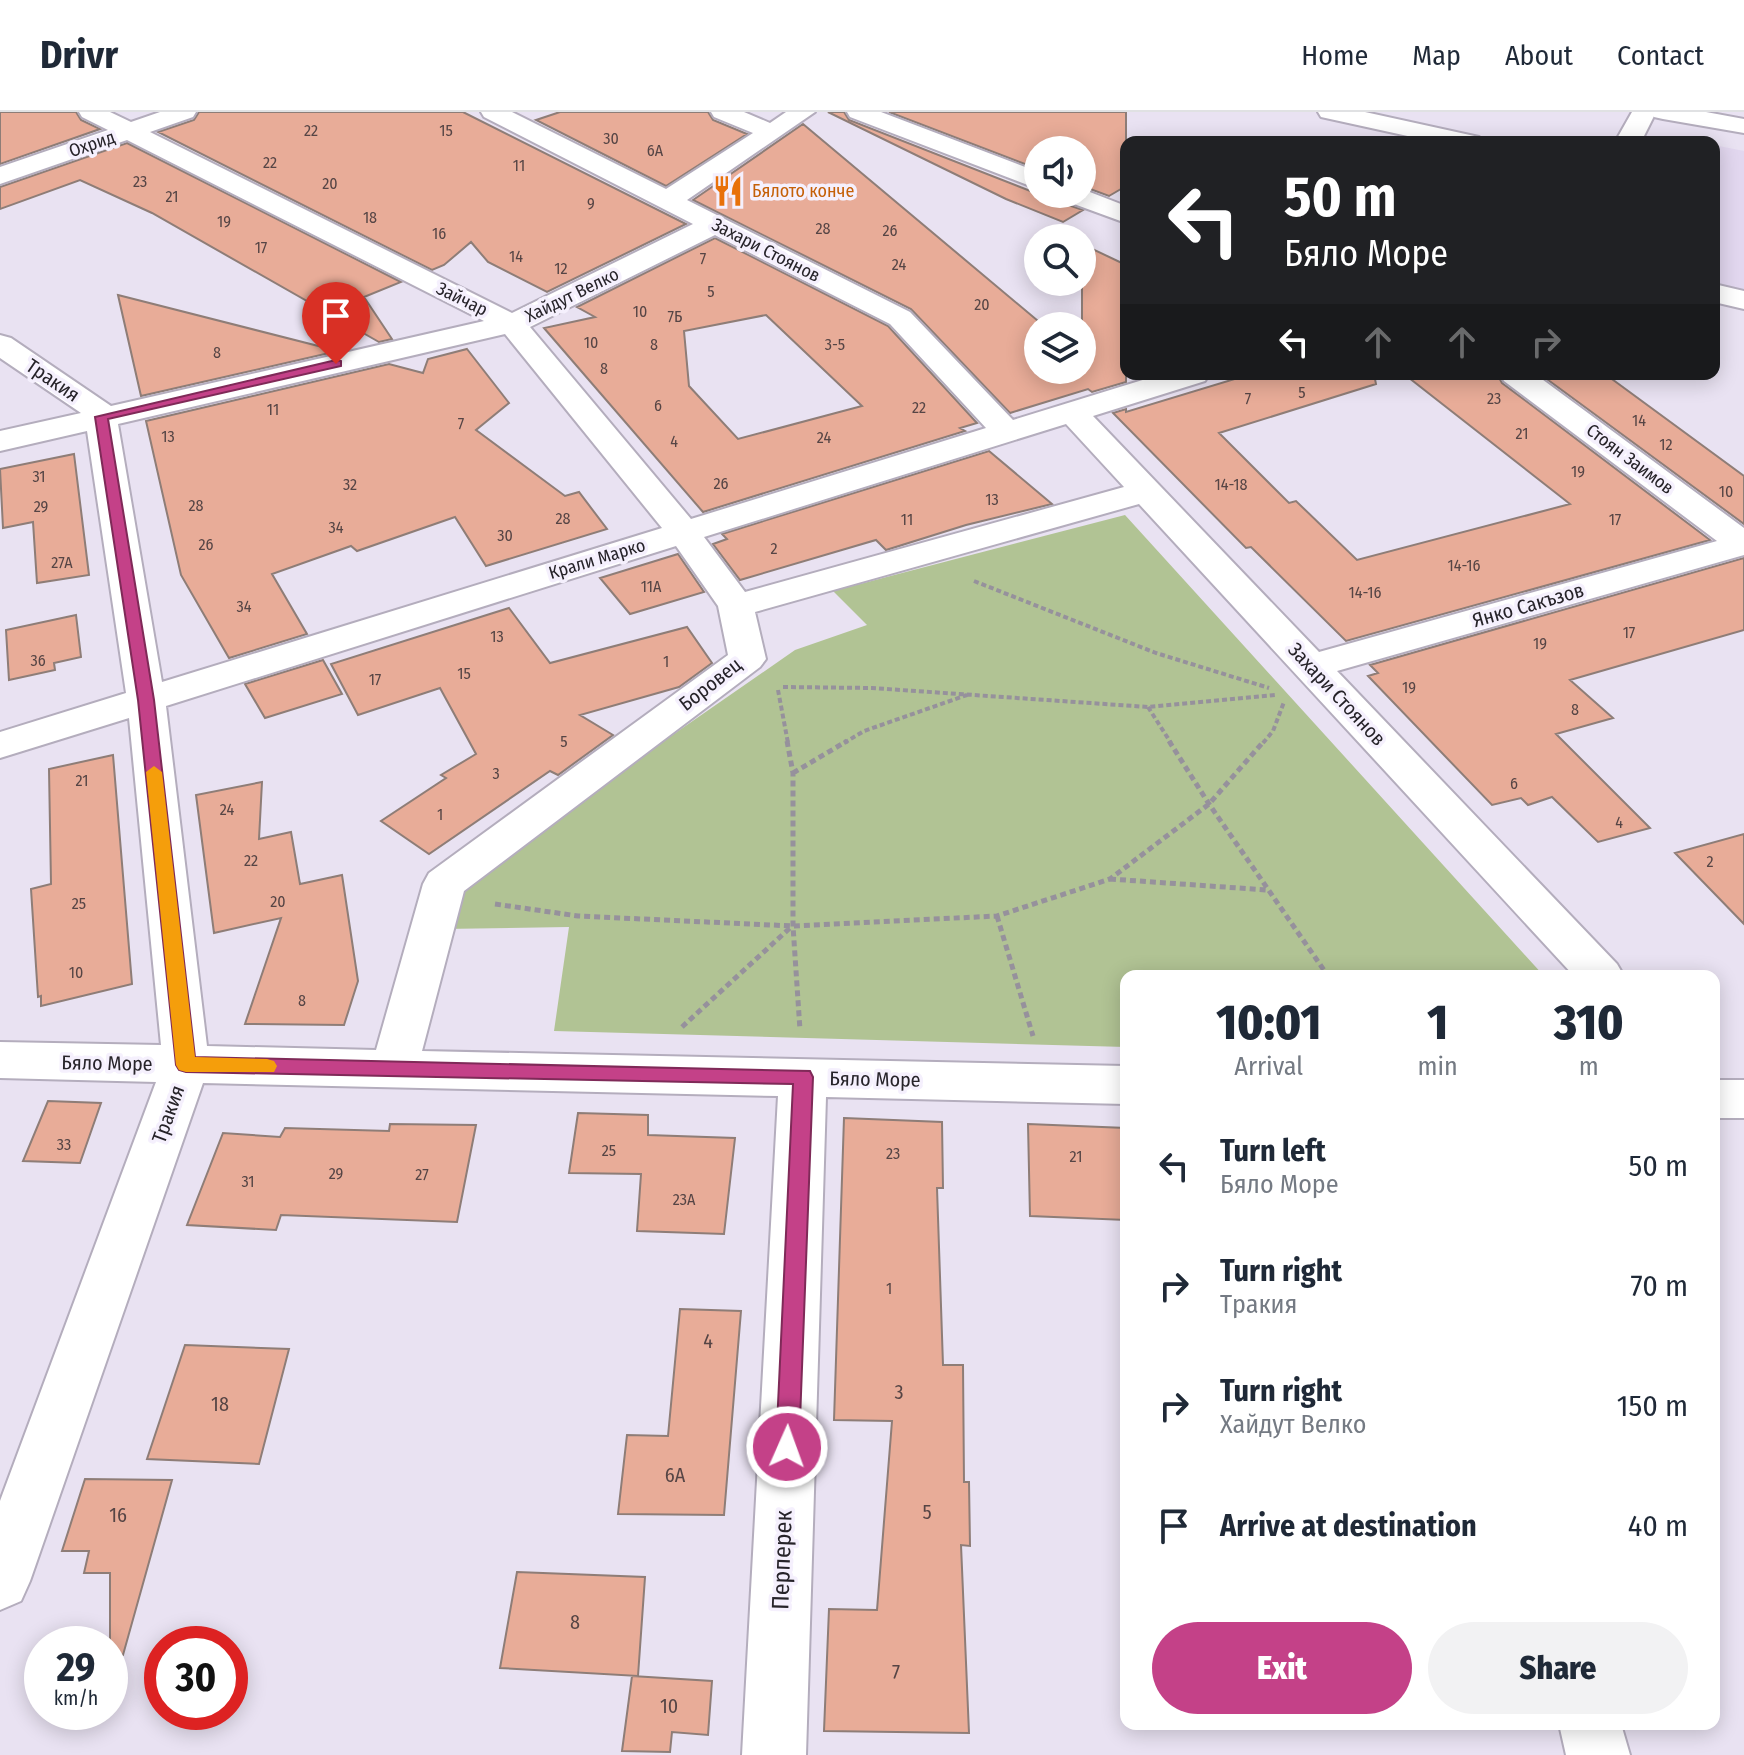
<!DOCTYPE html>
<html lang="en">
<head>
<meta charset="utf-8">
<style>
	body { margin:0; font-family:"Fira Sans Condensed",sans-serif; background:#f2f2f3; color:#1f2937; height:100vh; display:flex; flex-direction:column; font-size:30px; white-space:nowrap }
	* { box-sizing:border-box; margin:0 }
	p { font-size:26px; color:#747a83 }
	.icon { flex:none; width:44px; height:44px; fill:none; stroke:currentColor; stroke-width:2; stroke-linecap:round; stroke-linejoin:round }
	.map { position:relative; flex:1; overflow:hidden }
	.panel { position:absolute; left:1120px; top:858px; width:600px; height:760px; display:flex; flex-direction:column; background:#fff; border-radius:16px; box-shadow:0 4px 20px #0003 }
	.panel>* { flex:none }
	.top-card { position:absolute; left:1120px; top:24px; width:600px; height:244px; border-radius:16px; box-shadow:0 4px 20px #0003; background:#202124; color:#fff; overflow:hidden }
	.tools { position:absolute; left:1024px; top:24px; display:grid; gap:16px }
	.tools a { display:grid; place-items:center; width:72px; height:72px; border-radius:50%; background:#fff; box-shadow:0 4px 20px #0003; font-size:40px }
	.speed { position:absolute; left:24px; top:1514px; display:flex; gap:16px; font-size:40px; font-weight:700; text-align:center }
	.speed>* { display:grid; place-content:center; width:104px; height:104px; border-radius:50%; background:#fff; box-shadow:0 4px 20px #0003; line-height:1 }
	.speed small { font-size:20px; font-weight:400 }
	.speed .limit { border:12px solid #d22; background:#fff; color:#111 }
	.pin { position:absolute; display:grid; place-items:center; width:68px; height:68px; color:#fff; margin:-82px -34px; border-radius:50% 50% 50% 0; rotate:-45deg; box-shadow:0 0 8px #0007 }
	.pin .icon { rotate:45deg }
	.me { position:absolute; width:88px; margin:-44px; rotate:2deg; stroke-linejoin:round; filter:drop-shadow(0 0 6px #0008) }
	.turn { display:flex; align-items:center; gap:28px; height:168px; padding:0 32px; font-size:36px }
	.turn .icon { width:104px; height:104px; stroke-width:2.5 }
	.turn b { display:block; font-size:56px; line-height:68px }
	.lanes { display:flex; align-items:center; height:76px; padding:0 32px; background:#0003; justify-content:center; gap:40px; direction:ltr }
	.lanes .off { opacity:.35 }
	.eta { display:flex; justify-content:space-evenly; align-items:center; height:136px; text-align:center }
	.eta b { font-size:48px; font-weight:800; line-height:56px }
	.button { display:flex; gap:16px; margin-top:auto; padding:16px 32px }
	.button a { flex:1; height:92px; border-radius:48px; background:#c44188; color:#fff; font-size:32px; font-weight:800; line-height:92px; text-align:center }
	.button a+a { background:#f2f2f3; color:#1f2937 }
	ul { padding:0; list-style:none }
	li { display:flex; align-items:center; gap:24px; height:120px; padding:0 32px }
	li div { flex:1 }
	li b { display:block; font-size:30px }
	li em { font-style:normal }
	header { display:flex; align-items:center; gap:48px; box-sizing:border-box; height:112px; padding:0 40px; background:#fff; border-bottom:2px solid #e0e1e3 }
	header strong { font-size:38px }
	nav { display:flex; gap:44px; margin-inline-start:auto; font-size:28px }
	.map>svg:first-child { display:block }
	.built { fill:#e2d7ef }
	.green { fill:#b1c394 }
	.building { fill:#e8ac98; stroke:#8e7d77; stroke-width:2; fill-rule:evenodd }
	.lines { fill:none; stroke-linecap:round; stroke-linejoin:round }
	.street-casing { stroke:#b4adbd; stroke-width:4 }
	.secondary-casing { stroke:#b4adbd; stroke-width:4 }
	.path-far1 { stroke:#96919c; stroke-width:4; stroke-dasharray:5 3; stroke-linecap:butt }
	.path { stroke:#96919c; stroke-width:5; stroke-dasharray:6 4; stroke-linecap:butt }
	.street { fill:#fff; fill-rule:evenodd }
	.secondary { fill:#fff; fill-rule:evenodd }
	.route { fill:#c44188; stroke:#7f2a58; stroke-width:2 }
	.slow { fill:#f59e0b }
	.labels { text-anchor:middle; stroke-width:7; stroke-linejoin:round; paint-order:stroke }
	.number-label { font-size:16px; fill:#564545 }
	.far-street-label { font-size:18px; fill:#262329; stroke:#f5f0fd }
	.far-food-label { font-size:18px; fill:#c56008; stroke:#f5f0fd; text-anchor:start }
	.street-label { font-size:20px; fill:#262329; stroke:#f5f0fd }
	.near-number-label { font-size:20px; fill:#564545 }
	.near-street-label { font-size:24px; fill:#262329; stroke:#f5f0fd }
</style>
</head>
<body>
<header>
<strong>Drivr</strong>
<nav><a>Home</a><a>Map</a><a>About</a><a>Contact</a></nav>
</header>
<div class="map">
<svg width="1744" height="1643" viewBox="0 0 1744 1643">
	<rect width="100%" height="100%" fill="#e9e2f2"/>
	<!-- built -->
	<path class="built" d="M 1714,33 L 1744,39 L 1744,178 L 1714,172 Z"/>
	<!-- green -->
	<path class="green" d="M 1125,403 L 1544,864 L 1126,864 L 1126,935 L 554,919 L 569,815 L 442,817 L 452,776 L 795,538 L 867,513 L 833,479 Z"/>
	<!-- building -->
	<path class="building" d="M 0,0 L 76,0 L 81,8 L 100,17 L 0,52 Z
		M 199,0 L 463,0 L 686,112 L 547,180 L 488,150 L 471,130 L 444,153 L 432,158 L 158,20 L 194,8 Z
		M 560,0 L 708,0 L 713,8 L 747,22 L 666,74 L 536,8 Z
		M 828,0 L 844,0 L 849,8 L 1038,82 L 1056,82 L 1062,91 L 1083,98 L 1063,110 L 1006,87 Z
		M 889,0 L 1126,0 L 1126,74 L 1109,84 L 1082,74 L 1082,38 L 1038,38 L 1038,57 Z
		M 803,12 L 1044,214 L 1038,214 L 1038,258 L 1082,258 L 1082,132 L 1126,153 L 1126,270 L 1092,280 L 1088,277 L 1010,301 L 911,197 L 693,88 Z
		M 127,31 L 401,170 L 364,185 L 392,227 L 379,230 L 152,101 L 80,68 L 0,97 L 0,75 Z
		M 715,126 L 888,214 L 977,311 L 960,316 L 965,319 L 703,400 L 544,216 L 595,205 L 577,195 ZM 766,203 L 862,294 L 738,327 L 689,274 L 684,219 Z
		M 118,183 L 338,239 L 141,284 Z
		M 467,237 L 509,291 L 476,318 L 565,384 L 579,380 L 607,417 L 486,454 L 455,405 L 357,439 L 351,434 L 272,462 L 307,522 L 229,546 L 181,463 L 146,309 L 389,252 L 423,261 L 428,247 Z
		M 1251,262 L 1374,262 L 1376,272 L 1219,321 L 1289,391 L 1296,389 L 1357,448 L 1570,392 L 1404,262 L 1497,262 L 1502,271 L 1710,428 L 1346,529 L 1251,435 L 1246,436 L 1113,301 L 1126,297 L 1126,300 Z
		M 1540,262 L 1605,262 L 1744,364 L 1744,412 Z
		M 989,339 L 1052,392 L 966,413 L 886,438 L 876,428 L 740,468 L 713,432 L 727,427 L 722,422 Z
		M 74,342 L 89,463 L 37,471 L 33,410 L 3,416 L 0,357 Z
		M 678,442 L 704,480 L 630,502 L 600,466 Z
		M 1744,446 L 1744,518 L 1570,568 L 1613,606 L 1556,622 L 1650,716 L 1598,730 L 1552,685 L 1528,693 L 1521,686 L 1492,693 L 1368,564 L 1378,561 L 1370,553 Z
		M 509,496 L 550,551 L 687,515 L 712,551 L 679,575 L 580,603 L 613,623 L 558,663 L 550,659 L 429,742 L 381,709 L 446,666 L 441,663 L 476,642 L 440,576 L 358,603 L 331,552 Z
		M 76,503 L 81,545 L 54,551 L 55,558 L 9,568 L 6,518 Z
		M 323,548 L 342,582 L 265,606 L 245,572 Z
		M 113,643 L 132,872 L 41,894 L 41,884 L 38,885 L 31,777 L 51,772 L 49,657 Z
		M 262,670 L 259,727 L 291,720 L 300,772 L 342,763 L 358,869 L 344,913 L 245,912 L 281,806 L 214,821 L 196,683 Z
		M 1744,722 L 1744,812 L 1675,741 Z
		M 48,989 L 101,991 L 80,1051 L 23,1049 Z
		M 578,1001 L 648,1003 L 648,1023 L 735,1026 L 724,1122 L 637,1119 L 641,1062 L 569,1061 Z
		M 844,1006 L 942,1010 L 943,1076 L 937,1076 L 943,1253 L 963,1253 L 964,1370 L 969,1370 L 970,1434 L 961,1433 L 969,1621 L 824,1619 L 829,1497 L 877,1498 L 892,1309 L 834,1308 Z
		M 390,1012 L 476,1013 L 457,1110 L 281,1103 L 276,1118 L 187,1113 L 223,1021 L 280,1025 L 285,1016 L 389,1019 Z
		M 1028,1012 L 1126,1016 L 1126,1108 L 1030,1104 Z
		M 680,1197 L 741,1199 L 724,1403 L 618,1402 L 627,1323 L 668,1324 Z
		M 185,1233 L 289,1237 L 259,1352 L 147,1347 Z
		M 85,1367 L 172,1368 L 123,1543 L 110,1541 L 110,1461 L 84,1461 L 89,1439 L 62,1439 Z
		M 517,1460 L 645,1465 L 638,1564 L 500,1556 Z
		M 632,1564 L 712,1569 L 708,1623 L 672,1620 L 670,1640 L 622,1639 Z"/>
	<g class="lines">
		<defs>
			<path id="street" d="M 79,0 L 110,0 L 131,10 L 160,0 L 196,0 L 193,5 L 150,20 L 512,201 L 693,112 L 484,5 L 481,0 L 512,0 L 666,77 L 753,21 L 714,5 L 711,0 L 744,0 L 770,11 L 786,0 L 815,0 L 687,88 L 910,200 L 1013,308 L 1162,262 L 1209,262 L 1205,269 L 1093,304 L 1319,540 L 1717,429 L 1504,269 L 1500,262 L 1535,262 L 1744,416 L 1744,443 L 1337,559 L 1617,852 L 1624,864 L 1574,864 L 1139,392 L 755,500 L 766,547 L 760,555 L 464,779 L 422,939 L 1126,954 L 1126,992 L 826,985 L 806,1643 L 742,1643 L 778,984 L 203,971 L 30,1469 L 21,1489 L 0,1498 L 0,1389 L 156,970 L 0,966 L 0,930 L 161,933 L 129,606 L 0,646 L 0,620 L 126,581 L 87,319 L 0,339 L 0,319 L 81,301 L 0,246 L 0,223 L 11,226 L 111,294 L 484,209 L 127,28 L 0,72 L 0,55 L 108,18 L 82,5 ZM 715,123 L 890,212 L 986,316 L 691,407 L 530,215 ZM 505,222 L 662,416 L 162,570 L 118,312 ZM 1066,312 L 1124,375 L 745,480 L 704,425 ZM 676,434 L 718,494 L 728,543 L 429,761 L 423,772 L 376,938 L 207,934 L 166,594 Z
				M 847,0 L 881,0 L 1038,60 L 1038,77 L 850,5 Z
				M 1318,0 L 1365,0 L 1479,25 L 1483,30 L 1435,30 L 1321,5 Z
				M 1632,0 L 1656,0 L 1641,30 L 1615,30 Z
				M 1082,77 L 1126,94 L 1126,111 L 1063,88 L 1059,82 L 1082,82 Z
				M 1714,172 L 1744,179 L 1744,197 L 1714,190 Z
				M 1714,968 L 1744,968 L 1744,1006 L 1714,1006 Z
				M 1559,1612 L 1621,1612 L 1630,1643 L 1566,1643 Z"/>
			<path id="secondary" d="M 1651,0 L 1706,0 L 1744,7 L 1744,21 L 1663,7 L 1654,5 Z"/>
		</defs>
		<!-- street casing -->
		<use href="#street" class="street-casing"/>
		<!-- secondary casing -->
		<use href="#secondary" class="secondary-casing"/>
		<!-- path-far1 -->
		<path class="path-far1" d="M 974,469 L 1156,541 L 1269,576
			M 783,575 L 872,576 L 1148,595 L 1275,583
			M 778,578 L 788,631
			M 1148,595 L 1171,631
			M 844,631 L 864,619 L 967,583
			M 1263,631 L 1273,619 L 1284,590"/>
		<!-- path -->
		<path class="path" d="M 787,629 L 793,661 L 793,814 L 800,918
			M 1169,629 L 1209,692 L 1328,864
			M 793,661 L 847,629
			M 1110,767 L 1267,778
			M 495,792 L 578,804 L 793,814 L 997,804 L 1110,767 L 1209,692 L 1264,629
			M 997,804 L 1033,924
			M 682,915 L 792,814"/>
		<!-- street -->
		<use href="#street" class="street"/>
		<!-- secondary -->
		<use href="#secondary" class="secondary"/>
	</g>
	<!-- route -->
	<path class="route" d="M 336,248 L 341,249 L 341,254 L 108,307 L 154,588 L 195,945 L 810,959 L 813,965 L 799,1335 L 795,1342 L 787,1345 L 779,1342 L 776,1335 L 793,972 L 186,960 L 179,958 L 176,953 L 138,588 L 95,305 Z"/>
	<!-- slow -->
	<path class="slow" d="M 154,654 L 162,660 L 195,945 L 267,947 L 274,949 L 277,954 L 274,960 L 186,960 L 179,958 L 176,953 L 146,660 Z"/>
	<!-- icons -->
	<defs>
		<symbol id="restaurant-bare" viewBox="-9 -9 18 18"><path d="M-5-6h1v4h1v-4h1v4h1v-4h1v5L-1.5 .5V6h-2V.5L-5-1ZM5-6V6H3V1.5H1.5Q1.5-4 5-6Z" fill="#e8710a" stroke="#f5f0fd" stroke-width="2.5" paint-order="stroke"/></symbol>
	</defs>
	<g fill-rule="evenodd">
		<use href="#restaurant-bare" x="706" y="57" width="44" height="44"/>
	</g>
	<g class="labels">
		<!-- number labels -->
		<g class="number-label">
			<text x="311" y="24">22</text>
			<text x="446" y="24">15</text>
			<text x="611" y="32">30</text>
			<text x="655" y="44">6А</text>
			<text x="270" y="56">22</text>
			<text x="519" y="59">11</text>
			<text x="140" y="75">23</text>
			<text x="330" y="77">20</text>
			<text x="172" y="90">21</text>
			<text x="591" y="97">9</text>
			<text x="370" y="111">18</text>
			<text x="224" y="115">19</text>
			<text x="823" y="122">28</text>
			<text x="890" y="124">26</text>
			<text x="439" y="127">16</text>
			<text x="261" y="141">17</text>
			<text x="516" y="150">14</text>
			<text x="703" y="152">7</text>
			<text x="899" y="158">24</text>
			<text x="561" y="162">12</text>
			<text x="711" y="185">5</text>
			<text x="982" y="198">20</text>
			<text x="640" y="205">10</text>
			<text x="675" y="210">7Б</text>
			<text x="591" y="236">10</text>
			<text x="654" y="238">8</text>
			<text x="835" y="238">3-5</text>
			<text x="217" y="246">8</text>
			<text x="604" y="262">8</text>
			<text x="1302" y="286">5</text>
			<text x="1248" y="292">7</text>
			<text x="1494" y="292">23</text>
			<text x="658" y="299">6</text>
			<text x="919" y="301">22</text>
			<text x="273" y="303">11</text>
			<text x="1639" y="314">14</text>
			<text x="461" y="317">7</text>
			<text x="1522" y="327">21</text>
			<text x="168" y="330">13</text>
			<text x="824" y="331">24</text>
			<text x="674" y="335">4</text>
			<text x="1666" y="338">12</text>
			<text x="1578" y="365">19</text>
			<text x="39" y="370">31</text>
			<text x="721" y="377">26</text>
			<text x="350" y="378">32</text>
			<text x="1231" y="378">14-18</text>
			<text x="1726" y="385">10</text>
			<text x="992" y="393">13</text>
			<text x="196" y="399">28</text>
			<text x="41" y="400">29</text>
			<text x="563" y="412">28</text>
			<text x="907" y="413">11</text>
			<text x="1615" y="413">17</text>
			<text x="336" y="421">34</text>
			<text x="505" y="429">30</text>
			<text x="206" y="438">26</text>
			<text x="774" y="442">2</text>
			<text x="62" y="456">27А</text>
			<text x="1464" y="459">14-16</text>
			<text x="651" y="480">11А</text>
			<text x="1365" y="486">14-16</text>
			<text x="244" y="500">34</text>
			<text x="1629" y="526">17</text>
			<text x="497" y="530">13</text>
			<text x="1540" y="537">19</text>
			<text x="38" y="554">36</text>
			<text x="666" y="555">1</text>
			<text x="464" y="567">15</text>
			<text x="375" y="573">17</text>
			<text x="1409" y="581">19</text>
			<text x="1575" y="603">8</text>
			<text x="564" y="635">5</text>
			<text x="496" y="667">3</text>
			<text x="82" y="674">21</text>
			<text x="1514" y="677">6</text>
			<text x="227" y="703">24</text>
			<text x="440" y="708">1</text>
			<text x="1619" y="716">4</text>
			<text x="251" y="754">22</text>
			<text x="1710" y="755">2</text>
			<text x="278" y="795">20</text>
			<text x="79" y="797">25</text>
			<text x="76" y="866">10</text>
			<text x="302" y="894">8</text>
			<text x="64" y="1038">33</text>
			<text x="609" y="1044">25</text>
			<text x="893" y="1047">23</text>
			<text x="1076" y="1050">21</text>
			<text x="336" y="1067">29</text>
			<text x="422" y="1068">27</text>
			<text x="248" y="1075">31</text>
			<text x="684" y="1093">23А</text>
			<text x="889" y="1182">1</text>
		</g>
		<!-- far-street labels -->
		<g class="far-street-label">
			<text transform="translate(92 32) rotate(-19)" y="6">Охрид</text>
			<text transform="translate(766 138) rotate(27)" y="6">Захари Стоянов</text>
			<text transform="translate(572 183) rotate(-26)" y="6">Хайдут Велко</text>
			<text transform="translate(462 187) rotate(26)" y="6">Зайчар</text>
			<text transform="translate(1630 347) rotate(37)" y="6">Стоян Заимов</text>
			<text transform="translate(597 447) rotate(-17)" y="6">Крали Марко</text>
		</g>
		<!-- far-food labels -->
		<g class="far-food-label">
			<text x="752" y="85">Бялото конче</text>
		</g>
		<!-- street labels -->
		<g class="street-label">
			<text transform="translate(53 268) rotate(34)" y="7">Тракия</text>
			<text transform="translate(1528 493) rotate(-16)" y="7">Янко Сакъзов</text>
			<text transform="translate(710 572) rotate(-38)" y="7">Боровец</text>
			<text transform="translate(1337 582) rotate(47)" y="7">Захари Стоянов</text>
			<text transform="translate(107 951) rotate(1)" y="7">Бяло Море</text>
			<text transform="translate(875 967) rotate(1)" y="7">Бяло Море</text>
			<text transform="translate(168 1002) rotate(-70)" y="7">Тракия</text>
		</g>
		<!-- near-number labels -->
		<g class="near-number-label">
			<text x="708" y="1236">4</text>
			<text x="899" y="1287">3</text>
			<text x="220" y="1299">18</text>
			<text x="675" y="1370">6А</text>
			<text x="927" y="1407">5</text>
			<text x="118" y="1410">16</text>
			<text x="575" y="1517">8</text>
			<text x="896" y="1567">7</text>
			<text x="669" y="1601">10</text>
		</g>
		<!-- near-street labels -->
		<g class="near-street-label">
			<text transform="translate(782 1448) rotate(-88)" y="8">Перперек</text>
		</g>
	</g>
</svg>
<div class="tools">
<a><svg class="icon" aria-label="sound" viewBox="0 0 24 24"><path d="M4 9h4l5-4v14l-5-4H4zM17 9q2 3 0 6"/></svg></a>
<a><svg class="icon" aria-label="search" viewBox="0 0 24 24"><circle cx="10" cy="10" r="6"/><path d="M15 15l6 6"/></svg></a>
<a><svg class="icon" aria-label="layers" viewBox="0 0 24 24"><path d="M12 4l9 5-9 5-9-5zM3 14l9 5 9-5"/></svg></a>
</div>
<div class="speed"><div>29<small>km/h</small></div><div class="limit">30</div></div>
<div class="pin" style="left:336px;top:252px;background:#d93025"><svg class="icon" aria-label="arrive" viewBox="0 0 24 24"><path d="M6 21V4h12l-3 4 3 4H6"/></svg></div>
<svg class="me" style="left:787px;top:1335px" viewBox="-20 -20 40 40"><circle r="17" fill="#c44188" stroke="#fff" stroke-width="3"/><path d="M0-11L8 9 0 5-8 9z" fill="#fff"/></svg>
<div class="top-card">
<div class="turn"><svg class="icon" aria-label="left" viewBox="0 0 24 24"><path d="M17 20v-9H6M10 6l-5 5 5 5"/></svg><div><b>50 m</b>Бяло Море</div></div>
<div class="lanes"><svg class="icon" aria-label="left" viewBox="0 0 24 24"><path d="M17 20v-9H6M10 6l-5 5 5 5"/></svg><svg class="icon off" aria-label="ahead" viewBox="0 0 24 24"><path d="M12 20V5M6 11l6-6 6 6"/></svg><svg class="icon off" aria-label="ahead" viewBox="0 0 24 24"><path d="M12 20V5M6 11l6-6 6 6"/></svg><svg class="icon off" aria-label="right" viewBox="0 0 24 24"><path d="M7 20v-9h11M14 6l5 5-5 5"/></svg></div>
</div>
<section class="panel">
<div class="eta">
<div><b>10:01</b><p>Arrival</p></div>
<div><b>1</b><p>min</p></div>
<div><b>310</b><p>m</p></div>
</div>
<ul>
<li><svg class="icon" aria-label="left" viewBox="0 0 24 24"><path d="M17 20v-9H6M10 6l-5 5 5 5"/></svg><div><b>Turn left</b><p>Бяло Море</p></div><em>50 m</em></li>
<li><svg class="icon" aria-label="right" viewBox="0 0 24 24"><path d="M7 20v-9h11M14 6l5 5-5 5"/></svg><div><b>Turn right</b><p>Тракия</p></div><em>70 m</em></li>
<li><svg class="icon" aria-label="right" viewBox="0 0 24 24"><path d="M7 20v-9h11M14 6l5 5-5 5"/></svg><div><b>Turn right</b><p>Хайдут Велко</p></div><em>150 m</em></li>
<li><svg class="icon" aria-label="arrive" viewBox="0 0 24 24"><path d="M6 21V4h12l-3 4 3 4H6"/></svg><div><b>Arrive at destination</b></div><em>40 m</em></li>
</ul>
<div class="button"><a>Exit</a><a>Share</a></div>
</section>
</div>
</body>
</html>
